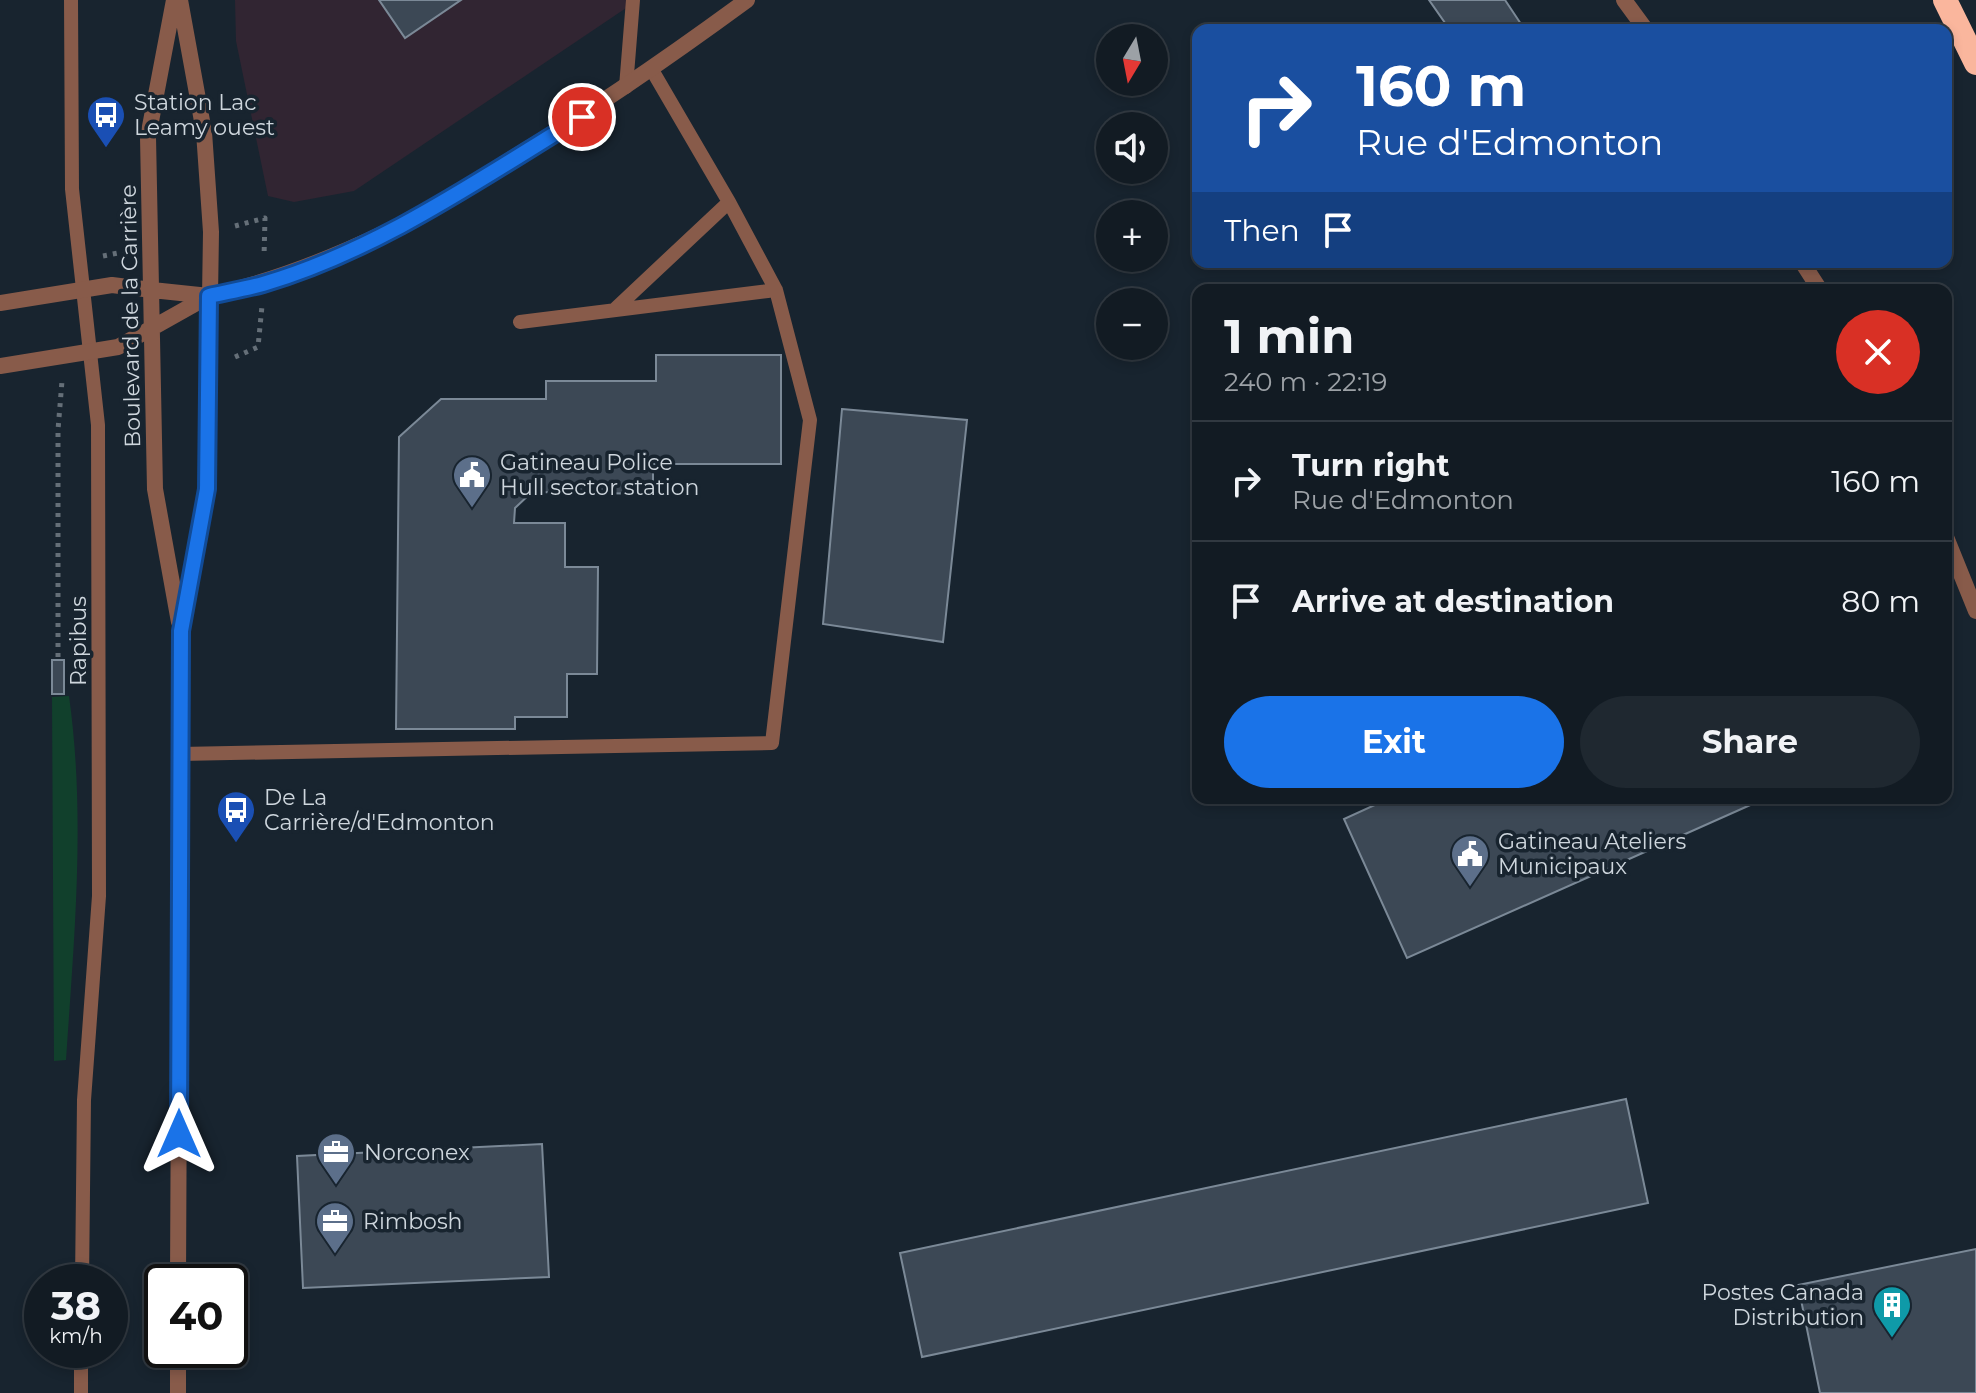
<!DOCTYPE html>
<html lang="en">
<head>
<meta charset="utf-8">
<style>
	body { margin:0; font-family:Montserrat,sans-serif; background:#1f2830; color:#f1f3f6; height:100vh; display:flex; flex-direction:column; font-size:30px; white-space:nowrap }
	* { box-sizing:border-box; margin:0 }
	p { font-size:26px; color:#9ca1a6 }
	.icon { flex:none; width:44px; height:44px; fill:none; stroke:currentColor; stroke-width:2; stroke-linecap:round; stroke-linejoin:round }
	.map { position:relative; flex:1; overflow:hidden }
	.sheet { position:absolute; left:1192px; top:284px; width:760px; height:520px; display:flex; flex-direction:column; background:#121b23; border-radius:16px; box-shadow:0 4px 12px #0003,0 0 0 2px #313941 }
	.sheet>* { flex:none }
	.guide { position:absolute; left:1192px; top:24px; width:760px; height:244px; border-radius:16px; box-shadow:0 4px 12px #0003,0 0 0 2px #313941; background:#1a4fa0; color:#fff; overflow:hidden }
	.needle { width:52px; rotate:190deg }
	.buttons { position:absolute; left:1096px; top:24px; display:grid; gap:16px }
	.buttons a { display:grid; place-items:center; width:72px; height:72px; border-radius:50%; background:#121b23; box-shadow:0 4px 12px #0003,0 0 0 2px #313941; font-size:40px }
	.speed { position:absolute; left:24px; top:1264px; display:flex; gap:16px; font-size:40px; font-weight:700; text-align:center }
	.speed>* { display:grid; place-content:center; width:104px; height:104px; border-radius:50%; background:#121b23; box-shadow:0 4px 12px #0003,0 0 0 2px #313941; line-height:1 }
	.speed small { font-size:20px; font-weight:400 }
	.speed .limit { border:4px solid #111; border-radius:12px; background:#fff; color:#111 }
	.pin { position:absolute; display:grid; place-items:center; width:68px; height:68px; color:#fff; margin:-34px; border:4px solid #fff; border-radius:50%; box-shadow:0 2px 8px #0007 }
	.me { position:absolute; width:88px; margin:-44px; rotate:0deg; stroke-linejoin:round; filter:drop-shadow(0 0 6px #0008) }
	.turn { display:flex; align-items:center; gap:28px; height:168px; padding:0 32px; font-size:36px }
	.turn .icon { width:104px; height:104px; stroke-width:2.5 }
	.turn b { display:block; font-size:56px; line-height:68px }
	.then { display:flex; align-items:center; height:76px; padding:0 32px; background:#0003; gap:16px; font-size:30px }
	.round { display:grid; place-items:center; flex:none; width:84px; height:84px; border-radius:42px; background:#1f2830 }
	.overview { display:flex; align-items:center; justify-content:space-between; height:136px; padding:0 32px }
	h1 { font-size:48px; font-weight:700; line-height:60px }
	.cta { display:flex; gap:16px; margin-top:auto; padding:16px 32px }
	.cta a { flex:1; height:92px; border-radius:48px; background:#1a73e8; color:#fff; font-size:32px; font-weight:700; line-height:92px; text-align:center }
	.cta a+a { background:#1f2830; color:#f1f3f6 }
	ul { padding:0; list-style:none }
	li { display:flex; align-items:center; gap:24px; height:120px; padding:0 32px; border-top:2px solid #313941 }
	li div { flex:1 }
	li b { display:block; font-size:30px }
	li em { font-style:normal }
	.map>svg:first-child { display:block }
	.commercial { fill:#312532 }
	.green { fill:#11402c }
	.building { fill:#3c4855; stroke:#7b8997; stroke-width:2 }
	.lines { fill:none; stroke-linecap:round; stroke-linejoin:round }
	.path { stroke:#656f78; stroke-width:5; stroke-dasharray:4 6; stroke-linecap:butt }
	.service { stroke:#885b4a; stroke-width:14 }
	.minor { stroke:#885b4a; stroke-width:16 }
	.tertiary { stroke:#885b4a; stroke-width:16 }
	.motorway { stroke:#fab69d; stroke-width:24 }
	.route-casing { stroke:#114b97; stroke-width:20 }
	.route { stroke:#1a73e8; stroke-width:14 }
	.labels { text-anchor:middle; stroke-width:7; stroke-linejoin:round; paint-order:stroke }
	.poi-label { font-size:22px; fill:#ced6dd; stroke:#18242f; text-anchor:start }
	.street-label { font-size:22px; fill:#ced6dd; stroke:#18242f }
</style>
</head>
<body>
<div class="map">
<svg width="1976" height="1393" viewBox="0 0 1976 1393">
	<rect width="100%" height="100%" fill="#18242f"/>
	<!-- commercial -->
	<path class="commercial" d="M 235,0 L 638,0 L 354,191 L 294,202 L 268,196 L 236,41 Z"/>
	<!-- green -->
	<path class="green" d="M 69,696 C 86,817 74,939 66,1060 L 54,1061 L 52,697 Z"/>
	<!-- building -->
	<path class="building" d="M 379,0 L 461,0 L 405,38 Z
		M 1429,0 L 1505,0 L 1525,30 L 1450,30 Z
		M 656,355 L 781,355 L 781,464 L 653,464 L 653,494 L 532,492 L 515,508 L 514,523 L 565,523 L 565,567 L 598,567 L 597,674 L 567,674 L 567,717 L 515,717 L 515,729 L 396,729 L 399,437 L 441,399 L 546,399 L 546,381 L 656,381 Z
		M 842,409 L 967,420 L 943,642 L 823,624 Z
		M 52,660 L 64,660 L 64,694 L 52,694 Z
		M 1390,798 L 1766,798 L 1407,958 L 1344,819 Z
		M 1626,1099 L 1648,1203 L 922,1357 L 900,1253 Z
		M 542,1144 L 549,1277 L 303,1288 L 297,1156 Z
		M 1976,1249 L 1976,1393 L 1820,1393 L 1798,1285 Z"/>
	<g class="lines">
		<!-- path -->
		<path class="path" d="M 235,226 L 265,218 L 264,257
			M 103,256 L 128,251
			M 235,357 L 258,347 L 262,306
			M 58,657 L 58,430 L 62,381"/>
		<!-- service -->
		<path class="service" d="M 71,0 L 72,189 L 98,425 L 99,896 L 84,1100 L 82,1282
			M 626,87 L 633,0
			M 614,310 L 729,202
			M 520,322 L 776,290
			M 180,754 L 772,743 L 810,420 L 776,290 L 729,202 L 652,70
			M 81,1393 L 81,1350"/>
		<!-- minor -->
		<path class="minor" d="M 1624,0 L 1646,30
			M 1802,262 L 1820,290
			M 209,296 C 297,276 377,240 455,196 C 476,184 495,169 516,156 C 596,108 672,55 747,0
			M 0,303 L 112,285 L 152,290
			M 0,366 L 118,347 L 152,328
			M 1946,537 L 1976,611"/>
		<!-- tertiary -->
		<path class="tertiary" d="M 174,0 L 148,137 L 155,489 L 179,622
			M 152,290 L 209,296
			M 152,328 L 209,296
			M 178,1282 L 181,631 L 207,489 L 211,232 L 204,132 L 180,0
			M 178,1350 L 178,1393"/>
		<!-- motorway -->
		<path class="motorway" d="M 1945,0 L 1976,63"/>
	</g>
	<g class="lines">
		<defs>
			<path id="route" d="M 179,1134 L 181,631 L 207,489 L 209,296 C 227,292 245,289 263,284 C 379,250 480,179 582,117"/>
		</defs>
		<!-- route casing -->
		<use href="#route" class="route-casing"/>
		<!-- route -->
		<use href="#route" class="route"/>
	</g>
	<!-- icons -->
	<defs>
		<symbol id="bus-pin" viewBox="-11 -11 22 30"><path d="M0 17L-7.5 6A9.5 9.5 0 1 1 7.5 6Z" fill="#1a4fb4" stroke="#18242f"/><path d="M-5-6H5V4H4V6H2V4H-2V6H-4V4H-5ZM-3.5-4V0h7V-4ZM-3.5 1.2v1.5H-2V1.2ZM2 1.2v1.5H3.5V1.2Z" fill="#fff"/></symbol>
		<symbol id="civic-pin" viewBox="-11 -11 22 30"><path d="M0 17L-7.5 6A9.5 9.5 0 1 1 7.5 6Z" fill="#5c6f8a" stroke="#18242f"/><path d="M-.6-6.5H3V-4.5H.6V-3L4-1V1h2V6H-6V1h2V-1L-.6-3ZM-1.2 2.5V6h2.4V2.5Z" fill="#fff"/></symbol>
		<symbol id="office-pin" viewBox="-11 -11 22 30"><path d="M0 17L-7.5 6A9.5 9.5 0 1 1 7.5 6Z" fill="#5c6f8a" stroke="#18242f"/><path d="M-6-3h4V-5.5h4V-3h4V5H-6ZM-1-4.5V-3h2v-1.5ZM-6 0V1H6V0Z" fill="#fff"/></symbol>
		<symbol id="building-pin" viewBox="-11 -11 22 30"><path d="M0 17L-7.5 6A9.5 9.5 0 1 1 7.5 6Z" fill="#0f9aa8" stroke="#18242f"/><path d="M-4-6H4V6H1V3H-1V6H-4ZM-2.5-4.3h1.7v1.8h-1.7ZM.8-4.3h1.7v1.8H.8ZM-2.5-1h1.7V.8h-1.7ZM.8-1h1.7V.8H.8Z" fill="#fff"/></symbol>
	</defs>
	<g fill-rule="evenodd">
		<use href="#bus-pin" x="84" y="93" width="44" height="60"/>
		<use href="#civic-pin" x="450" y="453" width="44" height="60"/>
		<use href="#bus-pin" x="214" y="788" width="44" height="60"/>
		<use href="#civic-pin" x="1448" y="832" width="44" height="60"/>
		<use href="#office-pin" x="314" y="1130" width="44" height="60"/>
		<use href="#office-pin" x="313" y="1199" width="44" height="60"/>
		<use href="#building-pin" x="1870" y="1283" width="44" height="60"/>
	</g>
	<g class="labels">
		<!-- poi labels -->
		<g class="poi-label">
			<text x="134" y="110">Station Lac<tspan x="134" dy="25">Leamy ouest</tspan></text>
			<text x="500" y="470">Gatineau Police<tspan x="500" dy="25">Hull sector station</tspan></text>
			<text x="264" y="805">De La<tspan x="264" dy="25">Carrière/d'Edmonton</tspan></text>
			<text x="1498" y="849">Gatineau Ateliers<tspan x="1498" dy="25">Municipaux</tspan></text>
			<text x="364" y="1160">Norconex</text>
			<text x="363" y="1229">Rimbosh</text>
			<text x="1864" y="1300" text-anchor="end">Postes Canada<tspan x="1864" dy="25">Distribution</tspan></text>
		</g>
		<!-- street labels -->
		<g class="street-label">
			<text transform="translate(130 316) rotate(-91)" y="8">Boulevard de la Carrière</text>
			<text transform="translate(78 641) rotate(-90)" y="8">Rapibus</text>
		</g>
	</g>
</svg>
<div class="buttons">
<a><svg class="needle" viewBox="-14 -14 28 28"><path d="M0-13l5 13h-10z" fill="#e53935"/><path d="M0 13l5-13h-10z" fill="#9ca1a6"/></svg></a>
<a><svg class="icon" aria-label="sound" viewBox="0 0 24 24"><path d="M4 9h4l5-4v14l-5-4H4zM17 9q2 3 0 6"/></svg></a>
<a>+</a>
<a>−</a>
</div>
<div class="speed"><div>38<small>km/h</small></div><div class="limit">40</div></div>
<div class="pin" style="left:582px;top:117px;background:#d93025"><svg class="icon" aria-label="arrive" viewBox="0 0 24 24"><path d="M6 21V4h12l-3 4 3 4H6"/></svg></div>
<svg class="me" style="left:179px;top:1134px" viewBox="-20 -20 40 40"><path d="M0-17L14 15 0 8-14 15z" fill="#1a73e8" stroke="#fff" stroke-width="4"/></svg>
<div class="guide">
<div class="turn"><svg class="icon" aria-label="right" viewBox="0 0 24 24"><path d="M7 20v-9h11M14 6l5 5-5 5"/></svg><div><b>160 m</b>Rue d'Edmonton</div></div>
<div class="then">Then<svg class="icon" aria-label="arrive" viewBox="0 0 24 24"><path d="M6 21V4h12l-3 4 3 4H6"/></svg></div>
</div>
<section class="sheet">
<div class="overview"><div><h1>1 min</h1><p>240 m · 22:19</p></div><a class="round" style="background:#d93025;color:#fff"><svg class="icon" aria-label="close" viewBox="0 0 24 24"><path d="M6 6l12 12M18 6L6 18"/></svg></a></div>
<ul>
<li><svg class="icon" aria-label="right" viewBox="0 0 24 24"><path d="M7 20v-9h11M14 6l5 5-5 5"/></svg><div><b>Turn right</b><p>Rue d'Edmonton</p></div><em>160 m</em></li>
<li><svg class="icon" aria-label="arrive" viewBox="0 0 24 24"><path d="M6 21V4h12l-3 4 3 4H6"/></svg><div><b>Arrive at destination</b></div><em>80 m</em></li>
</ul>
<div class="cta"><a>Exit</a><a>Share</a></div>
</section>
</div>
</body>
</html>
